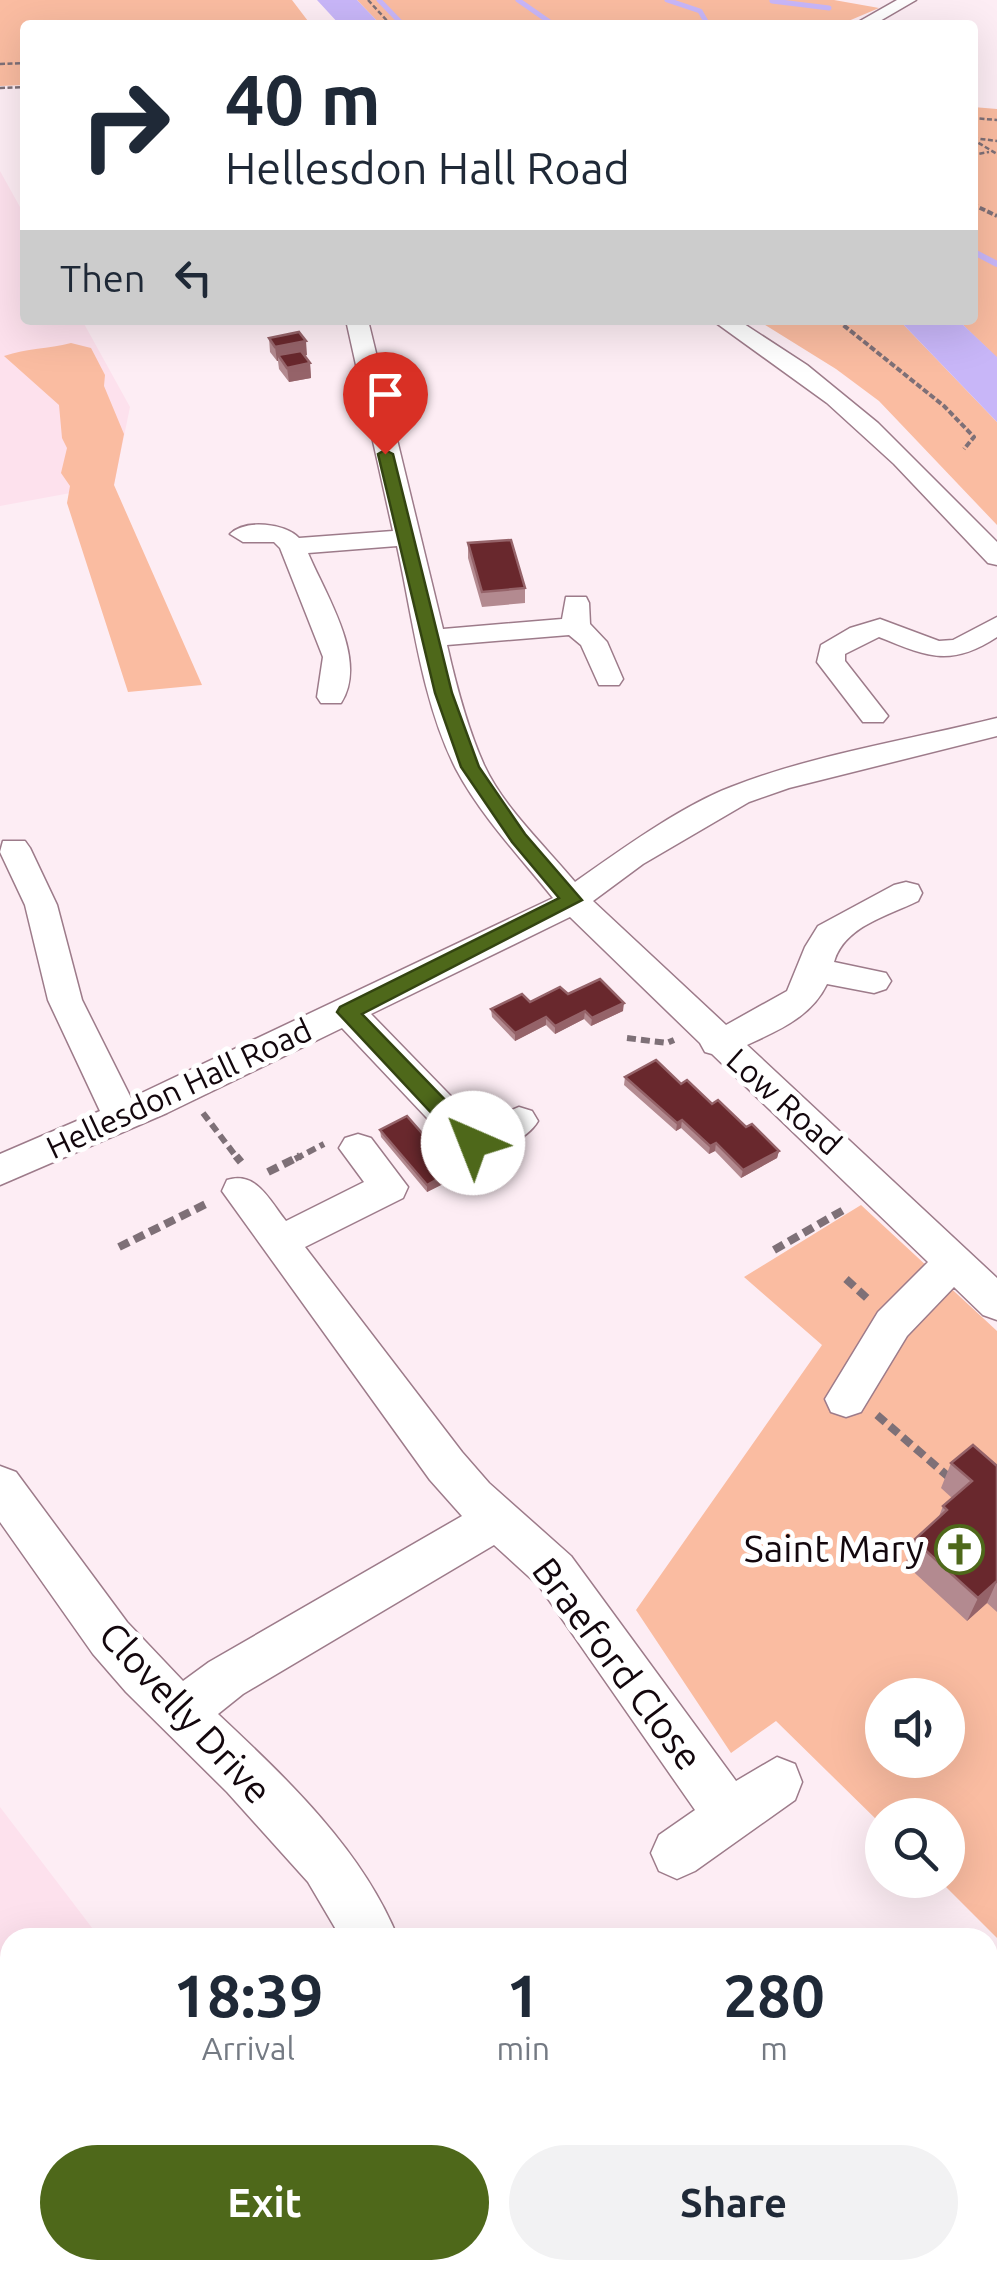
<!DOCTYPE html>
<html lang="en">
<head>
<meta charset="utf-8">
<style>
	body { margin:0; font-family:Ubuntu,sans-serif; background:#f2f2f3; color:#1f2937; height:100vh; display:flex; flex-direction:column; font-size:38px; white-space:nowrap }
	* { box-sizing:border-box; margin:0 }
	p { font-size:32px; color:#747a83 }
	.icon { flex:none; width:55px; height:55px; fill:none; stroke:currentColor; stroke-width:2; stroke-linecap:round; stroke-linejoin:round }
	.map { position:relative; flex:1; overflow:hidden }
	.sheet { position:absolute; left:0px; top:1928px; width:998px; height:352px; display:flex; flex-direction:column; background:#fff; border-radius:30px 30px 0 0; box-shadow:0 10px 40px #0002 }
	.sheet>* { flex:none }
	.guide { position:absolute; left:20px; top:20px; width:958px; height:305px; border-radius:10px; box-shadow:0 10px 40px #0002; background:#fff; color:#1f2937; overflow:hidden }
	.controls { position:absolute; left:865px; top:1678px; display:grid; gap:20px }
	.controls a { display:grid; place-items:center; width:100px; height:100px; border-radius:50%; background:#fff; box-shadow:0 10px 40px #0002; font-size:50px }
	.pin { position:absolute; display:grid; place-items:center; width:85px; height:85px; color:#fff; margin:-102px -42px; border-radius:50% 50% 50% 0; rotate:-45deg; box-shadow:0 0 10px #0007 }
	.pin .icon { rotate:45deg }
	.me { position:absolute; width:110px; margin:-55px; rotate:316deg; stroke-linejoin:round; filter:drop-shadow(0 0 8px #0008) }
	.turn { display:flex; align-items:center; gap:35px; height:210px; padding:0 40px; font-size:45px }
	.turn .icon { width:130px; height:130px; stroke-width:2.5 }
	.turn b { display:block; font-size:70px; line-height:85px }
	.then { display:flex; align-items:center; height:95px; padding:0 40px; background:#0003; gap:20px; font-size:38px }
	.eta { display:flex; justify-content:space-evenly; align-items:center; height:170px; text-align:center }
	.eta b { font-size:60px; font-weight:700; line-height:70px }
	.action { display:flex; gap:20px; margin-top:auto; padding:20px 40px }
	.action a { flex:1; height:115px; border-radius:60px; background:#4e681a; color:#fff; font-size:40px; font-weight:700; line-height:115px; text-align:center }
	.action a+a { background:#f2f2f3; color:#1f2937 }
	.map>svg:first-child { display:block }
	.built { fill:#fde1ed }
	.green { fill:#fabca1; fill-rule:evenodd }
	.water { fill:#c8b6f8 }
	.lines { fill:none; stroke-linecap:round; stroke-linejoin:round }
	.stream-far1 { stroke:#c8b6f8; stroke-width:5 }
	.stream { stroke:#c8b6f8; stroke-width:6 }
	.minor-casing { stroke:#9d7b8a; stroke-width:3 }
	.path-far4 { stroke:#7e7077; stroke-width:2.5; stroke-dasharray:5 2.5; stroke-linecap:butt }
	.path-far3 { stroke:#7e7077; stroke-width:4; stroke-dasharray:6 2.5; stroke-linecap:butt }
	.path-far2 { stroke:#7e7077; stroke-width:6; stroke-dasharray:9 5; stroke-linecap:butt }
	.path-far1 { stroke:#7e7077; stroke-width:8; stroke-dasharray:11 6; stroke-linecap:butt }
	.path { stroke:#7e7077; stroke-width:9; stroke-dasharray:14 8; stroke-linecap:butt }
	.minor { fill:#fff; fill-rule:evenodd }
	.wall { fill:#b38a90 }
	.shaded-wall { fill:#956369 }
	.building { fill:#69282d; stroke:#956369; stroke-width:2.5 }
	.route { fill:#4e681a; stroke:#341; stroke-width:2.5 }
	.labels { text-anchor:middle; stroke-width:10; stroke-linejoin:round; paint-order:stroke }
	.street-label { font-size:32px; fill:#13070d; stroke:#fff }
	.near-poi-label { font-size:38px; fill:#13070d; stroke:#fff; text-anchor:end }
	.near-street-label { font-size:38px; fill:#13070d; stroke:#fff }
</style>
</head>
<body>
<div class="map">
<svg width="997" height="2278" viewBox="0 0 997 2278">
	<rect width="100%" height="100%" fill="#fdedf4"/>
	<!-- built -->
	<path class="built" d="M 0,171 L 25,216 L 25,320 L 82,320 L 130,407 L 114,485 L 0,506 Z
		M 0,1807 L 99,1937 L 10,1938 L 10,2270 L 280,2270 L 284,2278 L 0,2278 Z"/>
	<!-- green -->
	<path class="green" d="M 0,0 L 292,0 L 311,25 L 25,25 L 25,85 L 0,86 Z
		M 357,0 L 834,0 L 879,8 L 839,25 L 381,25 Z
		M 973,107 L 997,109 L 997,358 L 958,320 L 972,320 Z
		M 757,320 L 899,320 L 997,422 L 997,525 L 879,401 L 836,369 Z
		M 71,343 L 91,348 L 105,375 L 104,386 L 124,434 L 114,485 L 202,685 L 128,692 L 67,503 L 70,486 L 61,473 L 67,448 L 62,438 L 59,405 L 4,356 C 27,348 48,349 71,343 Z
		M 861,1205 L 997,1331 L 997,1938 L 939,1880 L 948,1880 L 948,1815 L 882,1815 L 882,1825 L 776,1721 L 731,1753 L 636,1610 L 822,1345 L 744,1277 ZM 882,1695 L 948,1695 L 948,1760 L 882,1760 Z
		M 997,2051 L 997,2278 L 848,2278 L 843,2270 L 988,2270 L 988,2059 Z"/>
	<!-- water -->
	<path class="water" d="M 317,0 L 357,0 L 381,25 L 340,25 Z
		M 899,320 L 958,320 L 997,357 L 997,422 Z"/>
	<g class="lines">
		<!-- stream-far1 -->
		<path class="stream-far1" d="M 379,0 L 403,25
			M 518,0 L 554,25
			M 667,0 L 700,11 L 708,25
			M 772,1 L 829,8"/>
		<!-- stream -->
		<path class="stream" d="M 972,251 L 997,264"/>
		<defs>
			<path id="minor" d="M 897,0 L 916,0 L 873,25 L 853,25 Z
				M 346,320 L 368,320 L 443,629 L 562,619 L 566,597 L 586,597 L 589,603 L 590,624 L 607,642 L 623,679 L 619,685 L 599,685 L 581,645 L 569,635 L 447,645 C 456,685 467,727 484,765 C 504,808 545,846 575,882 C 619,851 681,806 731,787 C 815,754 909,740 997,718 L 997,736 L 789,788 L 749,802 L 643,864 L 593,901 L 726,1025 L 787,991 L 805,947 L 818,926 L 894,885 L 906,882 L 918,885 L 922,893 L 918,901 C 888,916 844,926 834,962 L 886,973 L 891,981 L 886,989 L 874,993 L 827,984 C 811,1017 779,1030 747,1045 L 997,1278 L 997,1320 L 983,1315 L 954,1287 L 907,1336 L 861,1412 L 846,1417 L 831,1412 L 825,1399 L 878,1312 L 928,1262 L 712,1054 L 705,1052 L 700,1043 L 570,917 L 371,1014 L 478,1124 L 519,1107 L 532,1111 L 538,1121 C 526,1142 482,1160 460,1153 L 342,1028 L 167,1113 L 0,1185 L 0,1154 L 100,1111 L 48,1000 L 25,905 L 0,852 L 3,841 L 25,841 L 30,848 L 57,905 L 82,1000 L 131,1098 L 553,898 C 520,857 481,816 456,769 C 422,702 413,619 397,546 L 308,553 C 325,594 369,660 341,703 L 321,703 L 317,697 L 323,657 L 280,548 L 274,542 L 243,542 L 230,534 C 245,519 285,523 299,538 L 393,531 Z
				M 712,320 L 738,320 L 807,365 L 878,423 L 997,542 L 997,565 L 988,563 L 894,464 L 827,403 Z
				M 997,617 L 997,637 C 950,668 926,656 879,637 L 845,654 L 845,661 L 888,716 L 883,722 L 863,722 L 817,662 L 821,645 L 850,628 L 880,619 L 939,641 L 953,640 Z
				M 358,1134 L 371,1138 L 408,1187 L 403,1198 L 305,1247 L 462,1452 L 489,1483 L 571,1556 L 736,1781 L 777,1757 L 795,1764 L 802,1782 L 795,1800 L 695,1871 L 677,1879 L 659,1871 L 651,1853 L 659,1835 L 695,1810 L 539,1586 L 494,1545 L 243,1694 L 218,1714 C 286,1778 362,1849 398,1938 L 341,1938 L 308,1882 L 227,1792 L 126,1692 L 93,1654 L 0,1522 L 0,1466 L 16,1472 L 127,1622 L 183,1681 L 209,1662 L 462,1516 L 430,1480 L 222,1191 L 227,1180 C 257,1171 269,1200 286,1221 L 364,1182 L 339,1148 L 345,1138 Z
				M 497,2270 L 557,2270 L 558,2273 L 556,2278 L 500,2278 Z"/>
		</defs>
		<!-- minor casing -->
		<use href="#minor" class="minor-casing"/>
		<!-- path-far4 -->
		<path class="path-far4" d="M 368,0 L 391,25
			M 0,64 L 25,63
			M 0,88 L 25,87
			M 972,118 L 997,120
			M 973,138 L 997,141
			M 972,139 L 997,154
			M 972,155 L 989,152"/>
		<!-- path-far3 -->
		<path class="path-far3" d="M 972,204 L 997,216
			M 837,320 L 944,406 L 974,437 L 964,449"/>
		<!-- path-far2 -->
		<path class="path-far2" d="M 627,1038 L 667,1043 L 674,1040
			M 203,1113 L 238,1159
			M 295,1159 L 324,1144"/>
		<!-- path-far1 -->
		<path class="path-far1" d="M 236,1156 L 241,1162
			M 268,1172 L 300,1156
			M 119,1247 L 208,1203
			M 774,1250 L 847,1208
			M 846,1279 L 869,1300
			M 877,1415 L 951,1479"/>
		<!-- path -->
		<path class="path" d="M 997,1959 L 997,1967
			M 988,1997 L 997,1989
			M 641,2278 L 651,2270"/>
		<!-- minor -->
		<use href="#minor" class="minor"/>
	</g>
	<!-- wall -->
	<path class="wall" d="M 269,338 L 307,355 L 304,356 L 310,363 L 311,378 L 289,382 L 279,369 L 278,361 L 277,361 L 270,352 Z
		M 468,543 L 525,588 L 525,603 L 482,607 L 468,558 Z
		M 568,994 L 623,1011 L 591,1026 L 584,1019 L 555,1034 L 546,1025 L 515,1041 L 492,1017 L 491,1009 Z
		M 625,1077 L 681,1084 L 779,1151 L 777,1158 L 741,1178 L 715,1151 L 709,1154 L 681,1128 L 676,1131 L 624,1085 Z
		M 380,1130 L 455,1178 L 427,1192 L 381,1137 Z
		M 951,1463 L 997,1466 L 997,1612 L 987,1603 L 967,1621 L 905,1564 L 914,1540 L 938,1519 L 943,1506 L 952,1498 L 941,1488 Z"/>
	<!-- shaded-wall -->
	<path class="shaded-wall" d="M 306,341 L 307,355 L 282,360 L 278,355 L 278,361 L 277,361 L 275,347 Z
		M 310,363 L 311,378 L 289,382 L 287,368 Z
		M 624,1003 L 623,1011 L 591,1026 L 592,1018 Z
		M 585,1011 L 584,1019 L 555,1034 L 555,1026 Z
		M 546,1017 L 546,1025 L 515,1041 L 515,1033 Z
		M 682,1120 L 681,1128 L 676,1131 L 677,1123 Z
		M 716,1143 L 715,1151 L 709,1154 L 710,1146 Z
		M 779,1151 L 777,1158 L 741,1178 L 743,1170 Z
		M 454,1170 L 455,1178 L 427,1192 L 427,1185 Z
		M 997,1581 L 987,1603 L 967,1621 L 978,1598 Z"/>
	<!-- building -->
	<path class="building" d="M 299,332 L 306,341 L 275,347 L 269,338 Z
		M 301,351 L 310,363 L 287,368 L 278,355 Z
		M 511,540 L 525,588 L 482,592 L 468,543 Z
		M 600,979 L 624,1003 L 592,1018 L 585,1011 L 555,1026 L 546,1017 L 515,1033 L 491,1009 L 522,994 L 530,1002 L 560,987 L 568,994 Z
		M 656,1060 L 681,1084 L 687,1080 L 712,1104 L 718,1100 L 746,1127 L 752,1124 L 779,1151 L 743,1170 L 716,1143 L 710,1146 L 682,1120 L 677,1123 L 625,1077 Z
		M 407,1116 L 454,1170 L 427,1185 L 380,1130 Z
		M 973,1445 L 997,1466 L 997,1581 L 978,1598 L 914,1540 L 947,1510 L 943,1506 L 972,1481 L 951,1463 Z"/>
	<!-- route -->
	<path class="route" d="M 385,450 L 393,454 L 452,693 L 479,767 L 525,834 L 582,900 L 362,1014 L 481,1137 L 484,1143 L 473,1152 L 465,1149 L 337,1012 L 340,1007 L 559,898 L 512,842 L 461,767 L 435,693 L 378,454 Z"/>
	<!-- icons -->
	<defs>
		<symbol id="church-ring" viewBox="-11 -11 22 22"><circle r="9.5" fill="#fff" stroke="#4e681a" stroke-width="1.5"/><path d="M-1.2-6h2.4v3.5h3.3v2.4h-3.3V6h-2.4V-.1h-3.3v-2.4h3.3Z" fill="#4e681a"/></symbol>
	</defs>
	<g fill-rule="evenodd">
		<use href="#church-ring" x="932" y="1522" width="55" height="55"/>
	</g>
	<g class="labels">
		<!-- street labels -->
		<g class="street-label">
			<text transform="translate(179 1089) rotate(-25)" y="11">Hellesdon Hall Road</text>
			<text transform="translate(784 1102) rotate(42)" y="11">Low Road</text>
		</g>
		<!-- near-poi labels -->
		<g class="near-poi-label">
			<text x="924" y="1562">Saint Mary</text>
		</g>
		<!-- near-street labels -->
		<g class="near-street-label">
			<text transform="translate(617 1664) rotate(53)" y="13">Braeford Close</text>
			<text transform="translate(185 1713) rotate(47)" y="13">Clovelly Drive</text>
		</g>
	</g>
</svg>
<div class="controls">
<a><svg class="icon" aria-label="sound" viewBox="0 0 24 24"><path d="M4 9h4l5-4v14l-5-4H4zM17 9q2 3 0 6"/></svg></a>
<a><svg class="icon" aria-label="search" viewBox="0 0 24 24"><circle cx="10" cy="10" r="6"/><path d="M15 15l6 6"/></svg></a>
</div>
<div class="pin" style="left:385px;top:454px;background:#d93025"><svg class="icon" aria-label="arrive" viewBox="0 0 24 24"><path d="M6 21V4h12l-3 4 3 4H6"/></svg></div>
<svg class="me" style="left:473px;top:1143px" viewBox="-20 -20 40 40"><circle r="19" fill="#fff"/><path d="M0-13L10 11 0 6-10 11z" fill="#4e681a"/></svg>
<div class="guide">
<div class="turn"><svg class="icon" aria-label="right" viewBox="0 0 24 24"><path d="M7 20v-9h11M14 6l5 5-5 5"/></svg><div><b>40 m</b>Hellesdon Hall Road</div></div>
<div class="then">Then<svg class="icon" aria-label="left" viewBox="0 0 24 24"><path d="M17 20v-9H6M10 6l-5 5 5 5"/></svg></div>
</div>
<section class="sheet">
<div class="eta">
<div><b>18:39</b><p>Arrival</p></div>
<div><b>1</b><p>min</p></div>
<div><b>280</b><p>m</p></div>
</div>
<div class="action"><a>Exit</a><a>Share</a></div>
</section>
</div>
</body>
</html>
